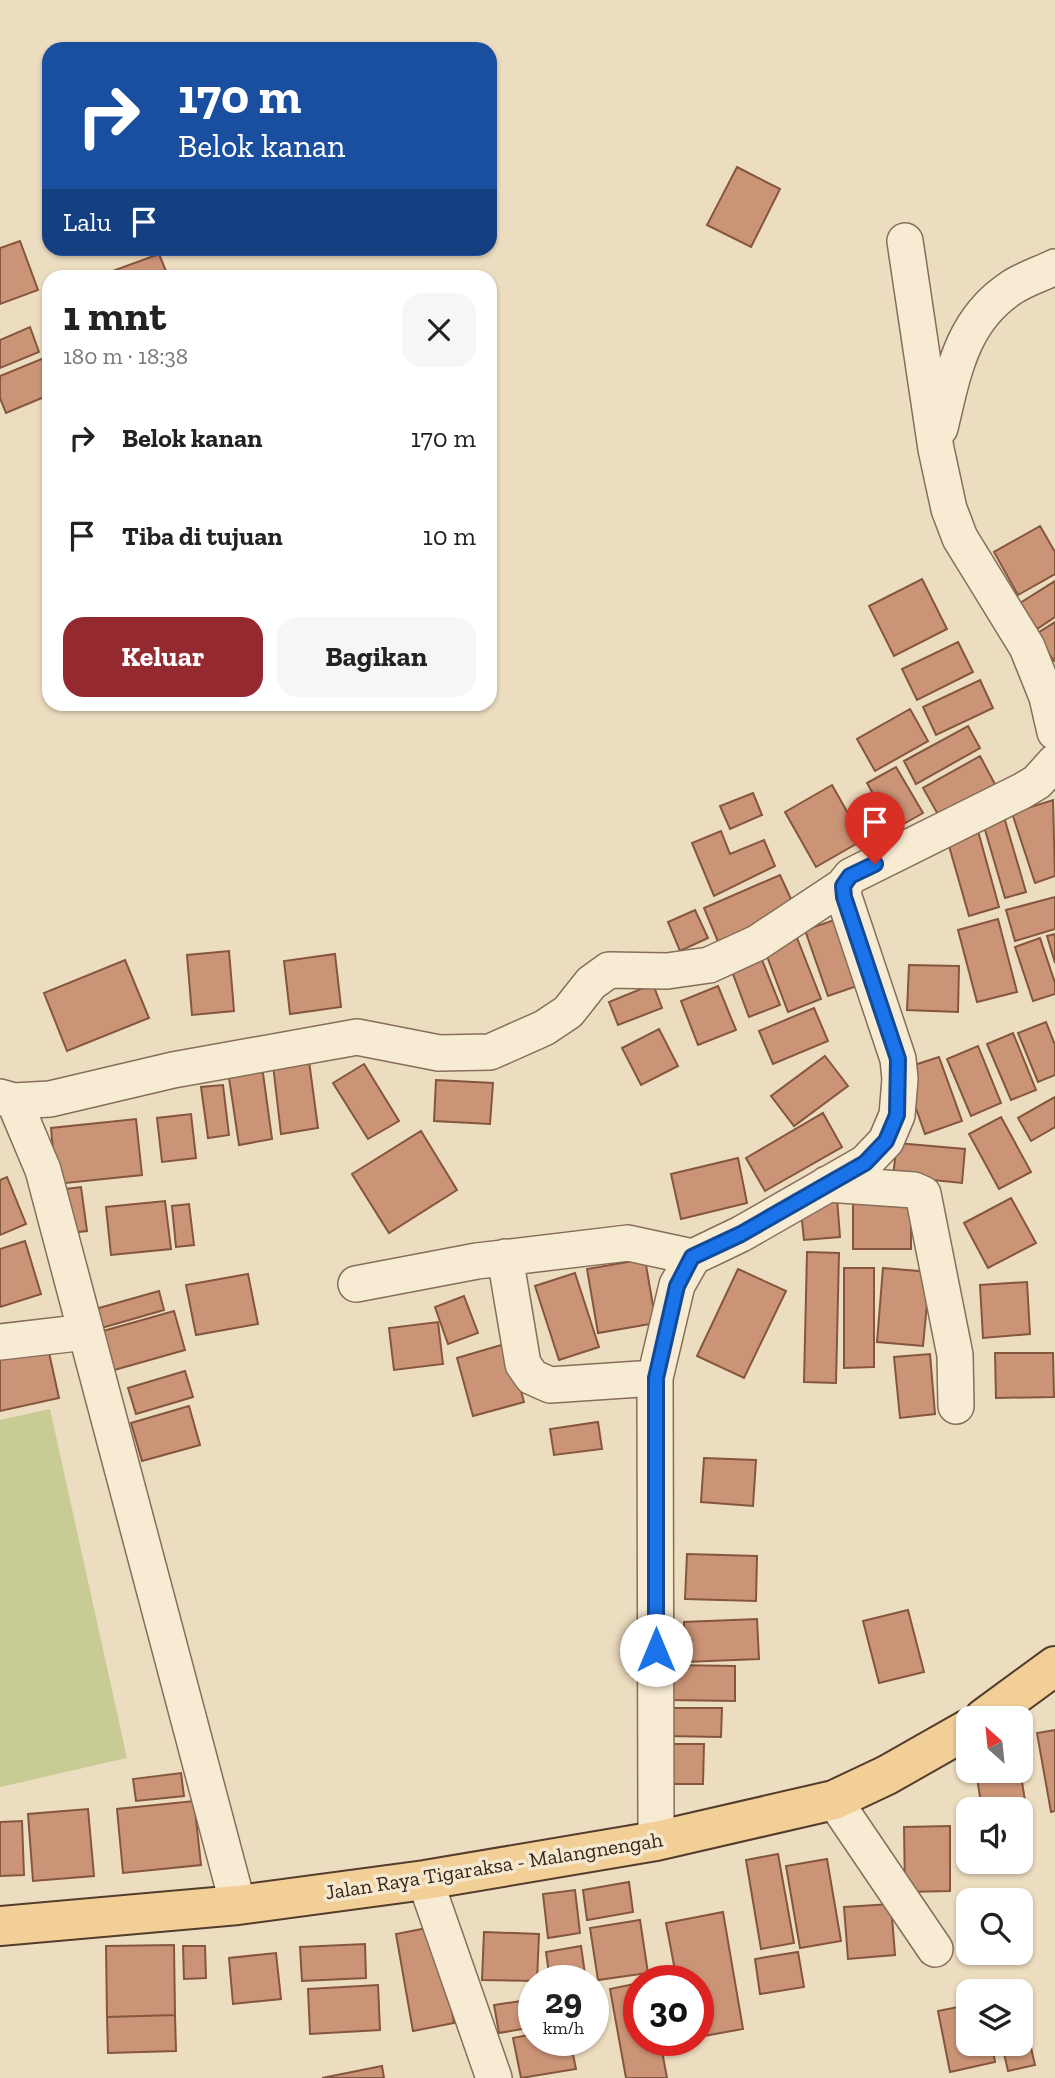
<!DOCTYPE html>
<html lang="id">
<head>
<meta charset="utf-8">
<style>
	body { margin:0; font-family:"Zilla Slab",serif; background:#f6f6f6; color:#222; height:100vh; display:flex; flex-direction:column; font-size:26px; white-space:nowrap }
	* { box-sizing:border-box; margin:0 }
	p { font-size:23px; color:#767676 }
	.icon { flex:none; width:38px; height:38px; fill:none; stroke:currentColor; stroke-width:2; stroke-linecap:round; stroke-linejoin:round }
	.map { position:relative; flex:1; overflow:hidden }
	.details { position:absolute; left:42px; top:270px; width:455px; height:441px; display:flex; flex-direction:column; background:#fff; border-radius:21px; box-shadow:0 2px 5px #0004 }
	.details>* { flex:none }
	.hud { position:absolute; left:42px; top:42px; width:455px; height:214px; border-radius:21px; box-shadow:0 2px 5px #0004; background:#1a4fa0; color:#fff; overflow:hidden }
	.needle { width:46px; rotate:333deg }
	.fabs { position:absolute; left:956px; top:1706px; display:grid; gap:14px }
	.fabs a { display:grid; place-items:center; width:77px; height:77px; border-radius:14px; background:#fff; box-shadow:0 2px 5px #0004; font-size:35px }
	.speed { position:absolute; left:518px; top:1965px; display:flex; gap:14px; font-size:35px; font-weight:700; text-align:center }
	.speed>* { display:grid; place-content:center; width:91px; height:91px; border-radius:50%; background:#fff; box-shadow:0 2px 5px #0004; line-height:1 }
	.speed small { font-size:18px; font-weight:400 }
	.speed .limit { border:10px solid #d22; background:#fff; color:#111 }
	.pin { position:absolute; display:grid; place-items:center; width:60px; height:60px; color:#fff; margin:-72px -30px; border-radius:50% 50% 50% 0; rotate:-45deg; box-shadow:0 0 7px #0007 }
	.pin .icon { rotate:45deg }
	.me { position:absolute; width:77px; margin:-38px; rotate:0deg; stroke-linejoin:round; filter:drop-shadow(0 0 5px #0008) }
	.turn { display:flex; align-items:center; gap:24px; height:147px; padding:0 21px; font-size:32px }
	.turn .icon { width:91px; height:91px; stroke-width:2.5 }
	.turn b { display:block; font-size:49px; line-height:60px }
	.then { display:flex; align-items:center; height:66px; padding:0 21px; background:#0003; gap:14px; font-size:26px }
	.round { display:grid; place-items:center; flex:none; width:74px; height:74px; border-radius:21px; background:#f6f6f6 }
	.head { display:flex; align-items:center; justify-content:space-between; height:119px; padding:0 21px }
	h1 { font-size:42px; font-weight:700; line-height:52px }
	.primary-button { display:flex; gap:14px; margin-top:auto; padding:14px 21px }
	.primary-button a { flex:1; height:80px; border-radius:21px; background:#952930; color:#fff; font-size:28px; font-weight:700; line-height:80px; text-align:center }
	.primary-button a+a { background:#f6f6f6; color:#222 }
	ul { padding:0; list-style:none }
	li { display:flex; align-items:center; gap:21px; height:98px; padding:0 21px }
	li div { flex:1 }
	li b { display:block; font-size:26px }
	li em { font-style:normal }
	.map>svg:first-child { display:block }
	.green { fill:#c8cb94 }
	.building { fill:#cb9476; stroke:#85563e; stroke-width:2 }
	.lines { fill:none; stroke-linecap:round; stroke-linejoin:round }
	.minor-casing { stroke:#866e58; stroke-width:38 }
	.primary-casing { stroke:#543c2d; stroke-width:42 }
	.minor { stroke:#f8ebd3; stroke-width:35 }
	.primary { stroke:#f1cf97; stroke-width:38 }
	.route-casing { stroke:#114b97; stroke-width:18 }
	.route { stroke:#1a73e8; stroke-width:12 }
	.labels { text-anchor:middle; stroke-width:7; stroke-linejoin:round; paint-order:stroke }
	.street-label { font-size:21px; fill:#36271c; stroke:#f5e8cf }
</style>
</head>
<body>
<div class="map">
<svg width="1055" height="2078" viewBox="0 0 1055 2078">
	<rect width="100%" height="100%" fill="#edddc0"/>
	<!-- green -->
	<path class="green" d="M 50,1409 L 127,1758 L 0,1787 L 0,1420 Z"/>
	<!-- building -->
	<path class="building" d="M 737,167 L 780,189 L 751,247 L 707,225 Z
		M 20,241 L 38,290 L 0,304 L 0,248 Z
		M 159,254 L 168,276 L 108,276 L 107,273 Z
		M 30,327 L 39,352 L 0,368 L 0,340 Z
		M 49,356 L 49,395 L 6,413 L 0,398 L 0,376 Z
		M 1040,526 L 1055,552 L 1055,574 L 1018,595 L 994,552 Z
		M 922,579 L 947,629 L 894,656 L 869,606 Z
		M 1055,581 L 1055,617 L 1037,629 L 1020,603 Z
		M 1055,622 L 1055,660 L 1054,661 L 1036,634 Z
		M 958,642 L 973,672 L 917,700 L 902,669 Z
		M 980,680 L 993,708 L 936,735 L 923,707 Z
		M 910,709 L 928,741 L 875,771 L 857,739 Z
		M 968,726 L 980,748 L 916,784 L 904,761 Z
		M 980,756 L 996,786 L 940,818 L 923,788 Z
		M 896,767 L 923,813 L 893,830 L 867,783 Z
		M 832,785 L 863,840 L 816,867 L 785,812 Z
		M 753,793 L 762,815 L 730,829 L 720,806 Z
		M 1053,800 L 1055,876 L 1035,883 L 1012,813 Z
		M 1004,817 L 1026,892 L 1005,898 L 983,823 Z
		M 721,831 L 730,854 L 764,840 L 775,866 L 714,896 L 692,843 Z
		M 978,831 L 999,907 L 969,916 L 947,839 Z
		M 780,875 L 796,910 L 719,944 L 704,908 Z
		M 1055,897 L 1055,929 L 1015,941 L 1006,910 Z
		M 695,910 L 708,938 L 680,951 L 668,922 Z
		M 846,916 L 869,982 L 828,996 L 805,930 Z
		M 998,919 L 1017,992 L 977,1002 L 958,930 Z
		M 1055,934 L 1055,963 L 1047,936 Z
		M 797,938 L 821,999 L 788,1012 L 765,951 Z
		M 1040,938 L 1055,983 L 1055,994 L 1033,1001 L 1015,947 Z
		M 229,951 L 234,1011 L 192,1015 L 187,955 Z
		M 335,954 L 341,1007 L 290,1014 L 284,961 Z
		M 760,955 L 780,1005 L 749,1017 L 730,966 Z
		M 125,960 L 149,1018 L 67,1051 L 44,993 Z
		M 909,965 L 959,966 L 958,1012 L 907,1010 Z
		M 653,984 L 662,1008 L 618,1025 L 609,1002 Z
		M 718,986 L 736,1030 L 698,1045 L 681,1001 Z
		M 814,1008 L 828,1041 L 773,1064 L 759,1031 Z
		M 1046,1022 L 1055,1045 L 1055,1075 L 1038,1082 L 1018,1033 Z
		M 659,1029 L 678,1066 L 641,1085 L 622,1048 Z
		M 1013,1033 L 1036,1090 L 1011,1100 L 987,1044 Z
		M 978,1046 L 1001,1103 L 971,1116 L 947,1059 Z
		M 825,1056 L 848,1086 L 794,1126 L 771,1096 Z
		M 939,1057 L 962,1121 L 925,1134 L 902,1069 Z
		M 309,1061 L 318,1128 L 281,1134 L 273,1065 Z
		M 364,1064 L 399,1121 L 368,1139 L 333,1083 Z
		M 262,1066 L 272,1139 L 239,1145 L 228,1071 Z
		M 436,1080 L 493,1083 L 490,1124 L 434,1121 Z
		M 223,1085 L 229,1135 L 208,1138 L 201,1087 Z
		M 1055,1097 L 1055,1127 L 1031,1141 L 1018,1118 Z
		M 823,1113 L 842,1147 L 765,1191 L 746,1158 Z
		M 191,1114 L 196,1158 L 162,1162 L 157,1118 Z
		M 1001,1117 L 1031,1172 L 999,1189 L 969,1134 Z
		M 136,1119 L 142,1175 L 56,1184 L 51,1128 Z
		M 421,1131 L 457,1190 L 389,1233 L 352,1174 Z
		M 897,1143 L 965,1149 L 962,1183 L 893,1176 Z
		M 738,1158 L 747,1203 L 681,1219 L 671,1174 Z
		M 7,1177 L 26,1224 L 0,1235 L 0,1180 Z
		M 81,1187 L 87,1231 L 61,1234 L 56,1190 Z
		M 837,1198 L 840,1237 L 804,1240 L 800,1202 Z
		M 1011,1198 L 1036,1243 L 988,1268 L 964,1223 Z
		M 165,1201 L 171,1249 L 111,1255 L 106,1207 Z
		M 189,1204 L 194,1245 L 176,1247 L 172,1206 Z
		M 853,1204 L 911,1204 L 911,1249 L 853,1249 Z
		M 25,1241 L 41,1294 L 0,1307 L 0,1249 Z
		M 807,1252 L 839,1253 L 836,1383 L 804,1382 Z
		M 645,1259 L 656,1323 L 598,1333 L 587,1269 Z
		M 844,1268 L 874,1268 L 874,1367 L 844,1368 Z
		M 883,1268 L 930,1272 L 923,1346 L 877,1342 Z
		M 738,1269 L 786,1291 L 744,1378 L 697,1356 Z
		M 575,1273 L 599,1347 L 559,1360 L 535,1286 Z
		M 248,1274 L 258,1324 L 196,1335 L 186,1285 Z
		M 1027,1282 L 1030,1334 L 983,1338 L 980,1285 Z
		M 159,1291 L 164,1310 L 98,1329 L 92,1310 Z
		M 464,1296 L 478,1333 L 448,1344 L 435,1307 Z
		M 174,1311 L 185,1350 L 100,1374 L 89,1335 Z
		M 438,1322 L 443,1364 L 394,1370 L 389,1328 Z
		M 46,1339 L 59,1398 L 0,1411 L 0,1349 Z
		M 508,1343 L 524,1402 L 473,1416 L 457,1358 Z
		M 995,1353 L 1053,1353 L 1054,1397 L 996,1398 Z
		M 930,1354 L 935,1414 L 900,1418 L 894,1357 Z
		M 185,1371 L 193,1397 L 136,1414 L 128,1388 Z
		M 189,1406 L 200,1445 L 142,1461 L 131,1423 Z
		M 598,1422 L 602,1449 L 554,1455 L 550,1429 Z
		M 704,1458 L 756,1460 L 753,1506 L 701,1502 Z
		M 687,1554 L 757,1556 L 756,1601 L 685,1599 Z
		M 908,1610 L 924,1672 L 879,1683 L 863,1621 Z
		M 757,1619 L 759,1659 L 685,1662 L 684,1622 Z
		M 669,1665 L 735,1666 L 735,1701 L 668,1700 Z
		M 665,1708 L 722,1708 L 721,1737 L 665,1736 Z
		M 1055,1730 L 1055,1811 L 1051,1812 L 1037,1733 Z
		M 663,1744 L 704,1744 L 703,1784 L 663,1784 Z
		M 1020,1769 L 1031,1839 L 1020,1841 L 1020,1810 L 982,1810 L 976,1771 L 1020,1771 Z
		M 181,1773 L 184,1796 L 136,1801 L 133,1779 Z
		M 194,1801 L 201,1865 L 123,1873 L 117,1809 Z
		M 88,1809 L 94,1876 L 33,1881 L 28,1814 Z
		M 22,1821 L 24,1875 L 0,1876 L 0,1822 Z
		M 950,1826 L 950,1891 L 905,1892 L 904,1827 Z
		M 778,1854 L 794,1943 L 761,1949 L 746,1860 Z
		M 827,1859 L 841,1941 L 800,1948 L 786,1866 Z
		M 629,1882 L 633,1912 L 587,1920 L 583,1890 Z
		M 575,1890 L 580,1933 L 548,1938 L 543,1894 Z
		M 891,1904 L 895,1955 L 848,1959 L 844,1907 Z
		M 723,1912 L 743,2029 L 698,2037 L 698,1981 L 677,1981 L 666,1923 Z
		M 640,1920 L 648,1973 L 598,1980 L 590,1928 Z
		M 437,1926 L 454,2023 L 413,2031 L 396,1934 Z
		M 484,1932 L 539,1934 L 537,1981 L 482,1980 Z
		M 365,1944 L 366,1978 L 302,1981 L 300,1947 Z
		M 174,1945 L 175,2015 L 107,2017 L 106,1946 Z
		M 183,1946 L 205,1946 L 206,1978 L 184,1979 Z
		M 581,1946 L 586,1981 L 550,1981 L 546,1952 Z
		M 798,1952 L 804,1987 L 760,1994 L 755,1959 Z
		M 276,1953 L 281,1999 L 233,2004 L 229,1958 Z
		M 639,1983 L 639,2040 L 660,2040 L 667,2078 L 626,2078 L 610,1989 Z
		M 378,1985 L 380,2030 L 310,2034 L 308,1989 Z
		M 534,1999 L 534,2027 L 499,2033 L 494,2005 Z
		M 1020,1999 L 1035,2065 L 1008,2071 L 1002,2044 L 1020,2044 Z
		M 968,2005 L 968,2044 L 992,2044 L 995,2062 L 950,2072 L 938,2011 Z
		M 175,2015 L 176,2051 L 108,2053 L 107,2017 Z
		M 534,2034 L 534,2040 L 570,2040 L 576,2069 L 521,2078 L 513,2038 Z
		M 382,2066 L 384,2078 L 322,2078 Z"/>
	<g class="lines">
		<defs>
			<path id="minor" d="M 905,241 L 936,449 L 949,509 L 960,538 L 1027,647 L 1047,697
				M 940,428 C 953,374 961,321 1011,288 C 1024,279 1041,274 1055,267
				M 1055,692 L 1047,697 L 1055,732
				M 0,1097 L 14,1101 L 50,1099 L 173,1070 L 357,1037 L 439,1053 L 490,1052 L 544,1028 L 568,1012 L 591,983 L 609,970 L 667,971 L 709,965 L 757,943 L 843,886
				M 14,1101 L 43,1170 L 238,1905
				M 827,1184 L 914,1190 L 923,1194 L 955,1355 L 956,1406
				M 505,1257 L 523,1364 L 532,1377 L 550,1385 L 655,1378
				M 356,1284 L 477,1261 L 628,1243 L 693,1257
				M 0,1342 L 86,1332
				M 834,1800 L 935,1949
				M 656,1841 L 655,1378 L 677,1285 L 693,1257 L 741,1234 L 865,1163 L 886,1141 L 897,1115 L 900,1079 L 898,1059 L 844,897 L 843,886 L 851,876 L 1022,791 L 1037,782 L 1055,762
				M 425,1880 L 494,2078"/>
			<path id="primary" d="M 984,1718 L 1055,1666
				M 0,1926 L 238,1905 L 425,1880 L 656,1841 L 834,1800 L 887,1775 L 968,1729"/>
		</defs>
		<!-- minor casing -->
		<use href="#minor" class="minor-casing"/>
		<!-- primary casing -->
		<use href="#primary" class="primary-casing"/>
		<!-- minor -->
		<use href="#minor" class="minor"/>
		<!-- primary -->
		<use href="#primary" class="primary"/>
	</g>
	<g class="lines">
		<defs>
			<path id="route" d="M 656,1650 L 656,1378 L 677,1286 L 692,1257 L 741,1234 L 865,1163 L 886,1141 L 897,1115 L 898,1059 L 844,897 L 843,886 L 850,876 L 875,864"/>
		</defs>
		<!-- route casing -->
		<use href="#route" class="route-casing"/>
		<!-- route -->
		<use href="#route" class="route"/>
	</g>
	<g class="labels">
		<!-- street labels -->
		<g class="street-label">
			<text transform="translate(494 1866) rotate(-9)" y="7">Jalan Raya Tigaraksa - Malangnengah</text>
		</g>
	</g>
</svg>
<div class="fabs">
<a><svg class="needle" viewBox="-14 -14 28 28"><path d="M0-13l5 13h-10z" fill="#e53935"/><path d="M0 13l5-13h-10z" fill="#767676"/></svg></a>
<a><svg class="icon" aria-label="sound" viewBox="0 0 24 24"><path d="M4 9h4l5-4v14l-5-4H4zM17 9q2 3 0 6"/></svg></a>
<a><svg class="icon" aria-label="search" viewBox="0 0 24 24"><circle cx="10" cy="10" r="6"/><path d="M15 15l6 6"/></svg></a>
<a><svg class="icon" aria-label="layers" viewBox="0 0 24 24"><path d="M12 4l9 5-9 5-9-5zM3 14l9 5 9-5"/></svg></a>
</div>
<div class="speed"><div>29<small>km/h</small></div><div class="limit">30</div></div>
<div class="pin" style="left:875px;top:864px;background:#d93025"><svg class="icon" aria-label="arrive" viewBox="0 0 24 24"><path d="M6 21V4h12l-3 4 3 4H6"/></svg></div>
<svg class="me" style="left:656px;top:1650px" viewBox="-20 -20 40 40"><circle r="19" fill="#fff"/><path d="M0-13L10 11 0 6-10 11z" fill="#1a73e8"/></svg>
<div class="hud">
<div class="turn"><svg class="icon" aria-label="right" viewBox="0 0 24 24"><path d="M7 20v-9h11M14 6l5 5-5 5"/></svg><div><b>170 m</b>Belok kanan</div></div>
<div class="then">Lalu<svg class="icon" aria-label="arrive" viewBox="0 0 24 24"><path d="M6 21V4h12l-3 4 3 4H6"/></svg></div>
</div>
<section class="details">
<div class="head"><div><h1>1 mnt</h1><p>180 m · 18:38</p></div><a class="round"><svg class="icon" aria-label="close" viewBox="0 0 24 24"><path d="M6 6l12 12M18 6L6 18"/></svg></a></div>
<ul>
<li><svg class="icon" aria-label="right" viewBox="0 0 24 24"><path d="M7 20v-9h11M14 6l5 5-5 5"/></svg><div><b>Belok kanan</b></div><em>170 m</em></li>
<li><svg class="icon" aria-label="arrive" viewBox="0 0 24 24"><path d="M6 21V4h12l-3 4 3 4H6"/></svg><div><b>Tiba di tujuan</b></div><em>10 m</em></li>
</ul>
<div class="primary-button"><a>Keluar</a><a>Bagikan</a></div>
</section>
</div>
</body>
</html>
